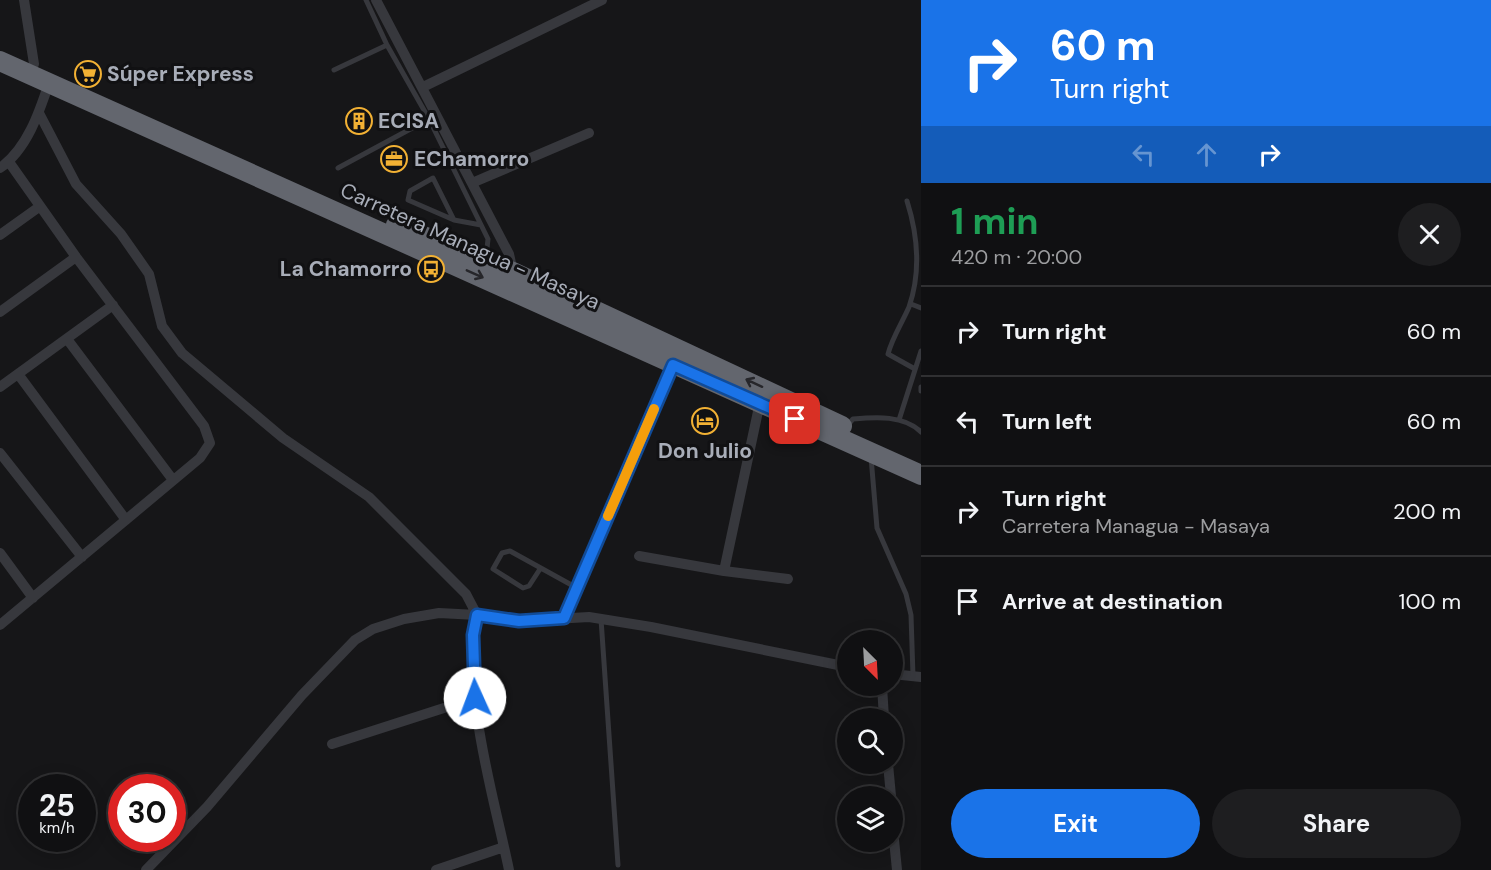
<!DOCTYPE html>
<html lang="en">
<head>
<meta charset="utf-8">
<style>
	body { margin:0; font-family:"DM Sans",sans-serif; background:#1e1e20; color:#f1f3f6; height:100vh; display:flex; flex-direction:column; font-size:22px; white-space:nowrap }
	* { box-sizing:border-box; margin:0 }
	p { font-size:20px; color:#9c9d9f }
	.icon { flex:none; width:33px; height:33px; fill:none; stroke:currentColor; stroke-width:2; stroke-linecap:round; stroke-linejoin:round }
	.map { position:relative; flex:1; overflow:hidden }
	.side { display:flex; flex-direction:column; background:#101012; width:570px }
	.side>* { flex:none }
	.hud { background:#1a73e8; color:#fff; overflow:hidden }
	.needle { width:39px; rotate:156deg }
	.controls { position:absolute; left:837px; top:630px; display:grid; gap:12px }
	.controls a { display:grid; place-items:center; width:66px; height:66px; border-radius:50%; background:#101012; box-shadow:0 3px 15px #0003,0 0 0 2px #303032; font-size:30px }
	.speed { position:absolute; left:18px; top:774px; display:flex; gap:12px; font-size:30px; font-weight:700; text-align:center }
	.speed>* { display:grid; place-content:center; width:78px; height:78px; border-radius:50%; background:#101012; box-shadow:0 3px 15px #0003,0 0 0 2px #303032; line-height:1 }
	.speed small { font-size:15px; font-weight:400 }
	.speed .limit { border:9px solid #d22; background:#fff; color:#111 }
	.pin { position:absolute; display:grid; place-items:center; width:51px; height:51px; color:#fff; margin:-26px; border-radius:12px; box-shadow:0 3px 9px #0006 }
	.me { position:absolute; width:66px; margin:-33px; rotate:358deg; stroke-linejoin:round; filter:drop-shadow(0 0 4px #0008) }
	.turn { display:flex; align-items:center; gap:21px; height:126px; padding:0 30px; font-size:27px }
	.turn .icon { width:78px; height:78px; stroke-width:2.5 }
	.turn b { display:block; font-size:42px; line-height:51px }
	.lanes { display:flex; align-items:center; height:57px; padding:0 30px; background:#0003; justify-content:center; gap:30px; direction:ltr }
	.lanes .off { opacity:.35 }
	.round { display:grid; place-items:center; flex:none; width:63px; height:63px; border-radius:32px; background:#1e1e20 }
	.overview { display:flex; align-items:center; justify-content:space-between; height:102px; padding:0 30px }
	h1 { font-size:36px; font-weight:700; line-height:45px; color:#1e9e55 }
	.primary-button { display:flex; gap:12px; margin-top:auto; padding:12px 30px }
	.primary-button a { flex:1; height:69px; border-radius:36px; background:#1a73e8; color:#fff; font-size:24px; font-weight:700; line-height:69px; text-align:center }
	.primary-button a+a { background:#1e1e20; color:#f1f3f6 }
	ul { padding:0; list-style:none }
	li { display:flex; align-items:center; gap:18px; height:90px; padding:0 30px; border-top:2px solid #303032 }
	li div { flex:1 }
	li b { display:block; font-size:22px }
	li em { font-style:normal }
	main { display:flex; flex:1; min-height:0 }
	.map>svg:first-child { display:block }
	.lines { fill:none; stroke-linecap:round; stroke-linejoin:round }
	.lane { stroke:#37383d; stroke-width:5 }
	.street { stroke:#37383d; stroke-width:10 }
	.highway { stroke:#63666e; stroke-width:20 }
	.oneway { stroke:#26262a }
	.route-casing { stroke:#114b97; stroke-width:15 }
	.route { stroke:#1a73e8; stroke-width:10 }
	.slow { stroke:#f59e0b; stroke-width:10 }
	.labels { text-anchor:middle; stroke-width:6; stroke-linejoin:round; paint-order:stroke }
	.poi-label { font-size:21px; font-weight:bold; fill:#a8adb8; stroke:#111113; text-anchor:start }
	.street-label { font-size:21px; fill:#a8adb8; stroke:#111113 }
</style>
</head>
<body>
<main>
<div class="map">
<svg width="921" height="870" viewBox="0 0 921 870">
	<rect width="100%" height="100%" fill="#161618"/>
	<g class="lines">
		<!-- lane -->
		<path class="lane" d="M 366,0 L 387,45
			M 334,70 L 387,45 L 429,119
			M 338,168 L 429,119 L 488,239 L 486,258
			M 907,201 C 918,236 921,272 909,307 C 902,323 892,338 888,354 L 915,369
			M 454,220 L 433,178 L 410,191 L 408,200 L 454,220 L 481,225
			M 911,304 L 921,308
			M 921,387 L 921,391
			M 899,420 L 921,351
			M 846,427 L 853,419 C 876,417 904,415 921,432
			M 871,457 L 877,528 L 906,594 L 911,615 L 913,676
			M 540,569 L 529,586 L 523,588 L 493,569 L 502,553 L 510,551 L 577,588
			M 601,619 L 618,865"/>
		<!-- street -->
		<path class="street" d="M 24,0 L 34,64
			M 376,0 L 509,254 L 513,272
			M 423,87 L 602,0
			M 39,113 L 76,184 L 121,234 L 149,274 L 162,326 L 182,353 L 283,438 L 369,497 L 466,594 L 477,615 L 519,621 L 589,617 L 651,627 L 848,667
			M 0,168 C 27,149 39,113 49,83
			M 472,183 L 589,133
			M 0,235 L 39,207
			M 0,312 L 76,257
			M 67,339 L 173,480
			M 18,374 L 126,520
			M 0,387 L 113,305
			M 0,453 L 82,557
			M 0,553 L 33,598
			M 639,556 L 724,571 L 760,402
			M 724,571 L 788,579
			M 564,618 L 673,365
			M 0,625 L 200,458 L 210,443 L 204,426 L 76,257 L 9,162
			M 892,674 L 921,677
			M 882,686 L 884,718
			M 332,744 L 475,698
			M 888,764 L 891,796
			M 892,820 L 897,870
			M 146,870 L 207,807 L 302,695 L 355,640 L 373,629 L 404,619 L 439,613 L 477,615 C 463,699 492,788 509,870
			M 436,870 L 504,847"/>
		<!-- highway -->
		<path class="highway" d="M 0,61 L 921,475
			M 396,225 L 513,272 L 842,426"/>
	</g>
	<!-- one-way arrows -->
	<defs><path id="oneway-shaft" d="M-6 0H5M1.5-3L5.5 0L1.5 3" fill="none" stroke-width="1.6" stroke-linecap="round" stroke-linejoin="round" transform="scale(1.5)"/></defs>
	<g class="oneway">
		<use href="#oneway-shaft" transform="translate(475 274) rotate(24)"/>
		<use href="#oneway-shaft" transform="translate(754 383) rotate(-155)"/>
	</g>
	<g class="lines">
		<defs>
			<path id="route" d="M 475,698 L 473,635 L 477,615 L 519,621 L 564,618 L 673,365 L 795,419"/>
		</defs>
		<!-- route casing -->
		<use href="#route" class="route-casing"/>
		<!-- route -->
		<use href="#route" class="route"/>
		<!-- slow -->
		<path class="slow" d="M 608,516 L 654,409"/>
	</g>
	<!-- icons -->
	<defs>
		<symbol id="supermarket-ring" viewBox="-11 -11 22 22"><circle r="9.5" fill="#111113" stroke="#f2b134" stroke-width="1.5"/><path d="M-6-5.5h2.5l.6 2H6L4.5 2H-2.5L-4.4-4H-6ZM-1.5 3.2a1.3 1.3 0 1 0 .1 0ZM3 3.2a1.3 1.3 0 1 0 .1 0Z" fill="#f2b134"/></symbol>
		<symbol id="building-ring" viewBox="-11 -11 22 22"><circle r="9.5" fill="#111113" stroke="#f2b134" stroke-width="1.5"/><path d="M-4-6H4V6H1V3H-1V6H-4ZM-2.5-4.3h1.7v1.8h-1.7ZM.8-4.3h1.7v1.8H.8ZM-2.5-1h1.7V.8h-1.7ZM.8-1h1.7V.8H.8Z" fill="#f2b134"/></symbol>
		<symbol id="office-ring" viewBox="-11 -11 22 22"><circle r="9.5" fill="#111113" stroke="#f2b134" stroke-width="1.5"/><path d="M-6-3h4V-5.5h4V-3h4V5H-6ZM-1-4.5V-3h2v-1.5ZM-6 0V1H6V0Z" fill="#f2b134"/></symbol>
		<symbol id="bus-ring" viewBox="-11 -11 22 22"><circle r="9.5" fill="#111113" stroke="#f2b134" stroke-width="1.5"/><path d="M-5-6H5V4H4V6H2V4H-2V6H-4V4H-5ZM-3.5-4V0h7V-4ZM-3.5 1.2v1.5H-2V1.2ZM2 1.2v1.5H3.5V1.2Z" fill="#f2b134"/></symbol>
		<symbol id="hotel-ring" viewBox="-11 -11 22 22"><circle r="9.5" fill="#111113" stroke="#f2b134" stroke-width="1.5"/><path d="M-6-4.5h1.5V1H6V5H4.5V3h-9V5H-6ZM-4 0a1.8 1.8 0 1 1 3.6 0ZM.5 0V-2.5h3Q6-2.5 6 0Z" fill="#f2b134"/></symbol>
	</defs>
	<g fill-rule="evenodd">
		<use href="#supermarket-ring" x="73" y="59" width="30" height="30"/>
		<use href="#building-ring" x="344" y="106" width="30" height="30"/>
		<use href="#office-ring" x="379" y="144" width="30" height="30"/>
		<use href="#bus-ring" x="416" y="254" width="30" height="30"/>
		<use href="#hotel-ring" x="690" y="406" width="30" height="30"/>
	</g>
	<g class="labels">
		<!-- poi labels -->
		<g class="poi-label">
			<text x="107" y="81">Súper Express</text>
			<text x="378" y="128">ECISA</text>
			<text x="414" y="166">EChamorro</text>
			<text x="412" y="276" text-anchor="end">La Chamorro</text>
			<text x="705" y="458" text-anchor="middle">Don Julio</text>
		</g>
		<!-- street labels -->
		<g class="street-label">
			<text transform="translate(470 246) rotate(24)" y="7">Carretera Managua - Masaya</text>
		</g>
	</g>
</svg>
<div class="controls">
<a><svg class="needle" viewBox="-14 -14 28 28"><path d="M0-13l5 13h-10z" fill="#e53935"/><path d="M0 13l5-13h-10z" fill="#9c9d9f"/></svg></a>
<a><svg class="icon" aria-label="search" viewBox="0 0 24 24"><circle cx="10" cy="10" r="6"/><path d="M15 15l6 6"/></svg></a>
<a><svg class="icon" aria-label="layers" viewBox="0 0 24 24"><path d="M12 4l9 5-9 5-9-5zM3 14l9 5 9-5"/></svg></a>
</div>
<div class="speed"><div>25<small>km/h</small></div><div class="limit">30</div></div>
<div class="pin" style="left:795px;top:419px;background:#d93025"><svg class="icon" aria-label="arrive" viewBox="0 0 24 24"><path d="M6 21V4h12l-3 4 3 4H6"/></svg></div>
<svg class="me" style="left:475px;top:698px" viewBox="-20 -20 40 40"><circle r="19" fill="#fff"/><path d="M0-13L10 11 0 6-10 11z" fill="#1a73e8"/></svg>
</div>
<section class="side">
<div class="hud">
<div class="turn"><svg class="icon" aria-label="right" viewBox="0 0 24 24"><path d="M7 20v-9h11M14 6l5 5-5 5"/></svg><div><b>60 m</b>Turn right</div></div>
<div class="lanes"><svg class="icon off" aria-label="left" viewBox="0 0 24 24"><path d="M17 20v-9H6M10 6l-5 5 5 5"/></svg><svg class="icon off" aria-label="ahead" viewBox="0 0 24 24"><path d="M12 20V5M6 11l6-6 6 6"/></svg><svg class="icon" aria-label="right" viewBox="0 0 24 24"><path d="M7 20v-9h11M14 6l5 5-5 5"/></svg></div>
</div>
<div class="overview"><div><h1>1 min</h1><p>420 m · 20:00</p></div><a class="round"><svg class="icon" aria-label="close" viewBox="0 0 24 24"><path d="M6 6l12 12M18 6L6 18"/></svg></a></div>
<ul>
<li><svg class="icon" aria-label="right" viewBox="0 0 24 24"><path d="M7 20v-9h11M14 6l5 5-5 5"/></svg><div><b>Turn right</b></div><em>60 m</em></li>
<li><svg class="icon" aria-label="left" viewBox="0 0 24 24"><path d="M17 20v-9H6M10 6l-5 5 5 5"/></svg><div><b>Turn left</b></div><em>60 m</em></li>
<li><svg class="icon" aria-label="right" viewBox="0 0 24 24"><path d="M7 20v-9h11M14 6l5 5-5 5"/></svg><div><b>Turn right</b><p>Carretera Managua - Masaya</p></div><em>200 m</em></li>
<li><svg class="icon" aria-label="arrive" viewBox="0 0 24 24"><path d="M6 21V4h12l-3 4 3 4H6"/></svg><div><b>Arrive at destination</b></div><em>100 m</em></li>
</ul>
<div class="primary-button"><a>Exit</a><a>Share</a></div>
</section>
</main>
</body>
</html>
